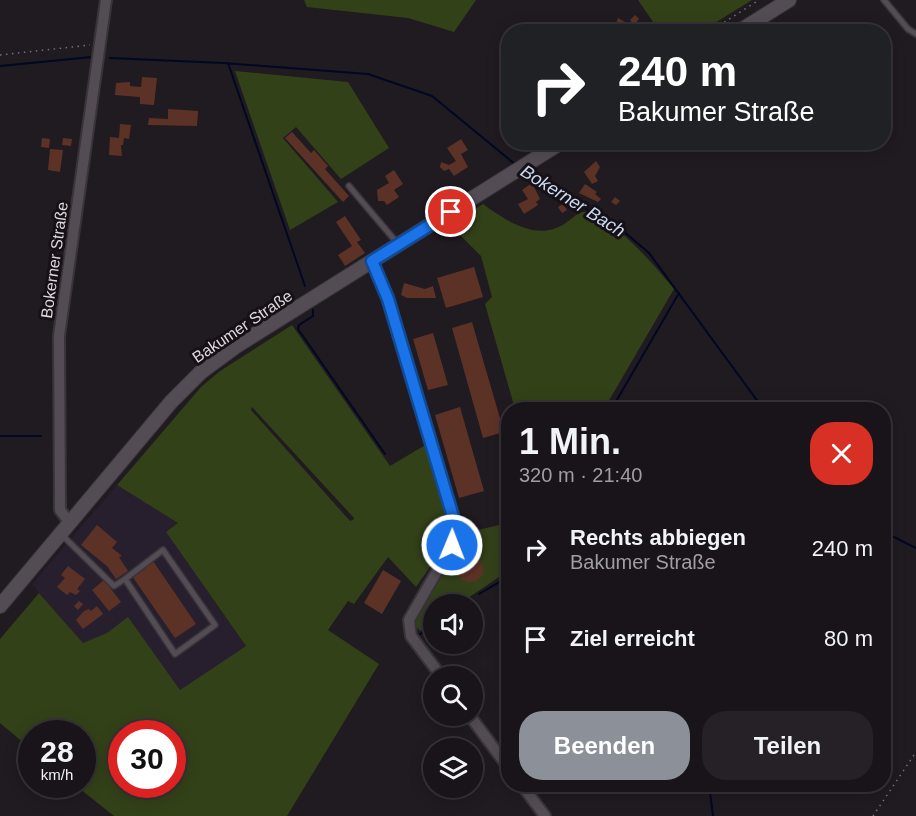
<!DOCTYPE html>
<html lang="de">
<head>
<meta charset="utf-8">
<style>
	body { margin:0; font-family:Helvetica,sans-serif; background:#252126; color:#f1f3f6; height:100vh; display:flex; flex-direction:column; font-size:22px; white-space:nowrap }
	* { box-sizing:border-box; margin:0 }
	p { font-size:20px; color:#9f9ea2 }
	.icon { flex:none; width:33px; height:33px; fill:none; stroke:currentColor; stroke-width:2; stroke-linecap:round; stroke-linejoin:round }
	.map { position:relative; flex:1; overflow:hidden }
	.details { position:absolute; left:501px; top:402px; width:390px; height:390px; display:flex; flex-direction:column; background:#181419; border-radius:24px; box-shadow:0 3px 15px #0003,0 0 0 2px #363338 }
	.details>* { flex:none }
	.top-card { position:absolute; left:501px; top:24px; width:390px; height:126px; border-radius:24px; box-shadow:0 3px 15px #0003,0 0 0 2px #363338; background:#202124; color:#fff; overflow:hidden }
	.fabs { position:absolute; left:423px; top:594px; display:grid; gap:12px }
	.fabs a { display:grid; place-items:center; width:60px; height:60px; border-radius:50%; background:#181419; box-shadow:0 3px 15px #0003,0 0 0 2px #363338; font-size:30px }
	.speed { position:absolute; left:18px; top:720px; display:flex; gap:12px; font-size:30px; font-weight:700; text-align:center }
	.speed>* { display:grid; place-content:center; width:78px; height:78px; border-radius:50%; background:#181419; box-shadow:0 3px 15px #0003,0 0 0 2px #363338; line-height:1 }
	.speed small { font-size:15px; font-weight:400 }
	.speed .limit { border:9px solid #d22; background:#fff; color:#111 }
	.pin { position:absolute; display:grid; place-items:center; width:51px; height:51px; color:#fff; margin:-26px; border:3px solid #fff; border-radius:50%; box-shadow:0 2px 6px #0007 }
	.me { position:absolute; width:66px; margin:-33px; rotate:1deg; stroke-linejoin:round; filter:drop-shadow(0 0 4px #0008) }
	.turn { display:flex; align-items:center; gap:21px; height:126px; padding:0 18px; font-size:27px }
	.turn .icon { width:78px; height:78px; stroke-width:2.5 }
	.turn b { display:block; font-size:42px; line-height:51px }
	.round { display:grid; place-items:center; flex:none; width:63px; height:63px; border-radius:24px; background:#252126 }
	.overview { display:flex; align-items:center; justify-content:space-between; height:102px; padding:0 18px }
	h1 { font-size:36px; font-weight:600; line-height:45px }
	.button { display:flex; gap:12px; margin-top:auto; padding:12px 18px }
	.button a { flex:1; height:69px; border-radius:24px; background:#8c9099; color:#fff; font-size:24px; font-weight:600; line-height:69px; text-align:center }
	.button a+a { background:#252126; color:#f1f3f6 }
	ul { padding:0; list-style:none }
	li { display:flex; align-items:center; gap:18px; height:90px; padding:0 18px }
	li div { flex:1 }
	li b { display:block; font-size:22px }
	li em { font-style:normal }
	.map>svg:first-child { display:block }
	.commercial { fill:#281f2e }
	.green { fill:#334119; fill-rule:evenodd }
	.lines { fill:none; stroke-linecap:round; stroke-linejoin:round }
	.stream { stroke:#000824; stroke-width:2 }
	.building { fill:#5d3226 }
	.service-casing { stroke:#393439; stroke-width:8 }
	.minor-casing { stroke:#393439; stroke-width:14 }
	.secondary-casing { stroke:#393439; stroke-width:16 }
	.path { stroke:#767177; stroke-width:1.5; stroke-dasharray:1.5 4.5; stroke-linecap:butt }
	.service { stroke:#534c54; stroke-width:5 }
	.minor { stroke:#534c54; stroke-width:10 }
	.secondary { stroke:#534c54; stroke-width:14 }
	.route-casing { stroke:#114b97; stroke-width:15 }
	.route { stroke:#1a73e8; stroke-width:10 }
	.labels { text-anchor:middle; stroke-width:6; stroke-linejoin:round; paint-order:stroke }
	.street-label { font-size:16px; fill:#ded9de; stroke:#171117 }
	.water-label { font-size:18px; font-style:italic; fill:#cadbf3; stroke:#171117 }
</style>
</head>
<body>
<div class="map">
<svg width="916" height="816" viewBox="0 0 916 816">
	<rect width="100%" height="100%" fill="#201a21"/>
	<!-- commercial -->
	<path class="commercial" d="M 117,485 L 179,523 L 166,532 L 246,646 L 180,690 L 128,618 L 107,633 L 83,643 L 32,584 Z"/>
	<!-- green -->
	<path class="green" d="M 304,0 L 476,0 L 454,32 L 408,18 L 307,7 Z
		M 638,0 L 752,0 L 702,31 L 660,32 Z
		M 235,71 L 348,82 L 389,148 L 341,179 L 296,127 L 283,138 L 338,202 L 290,230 Z
		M 483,204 C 508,222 538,243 567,222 C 573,218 580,210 587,212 C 614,218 657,268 674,289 L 604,409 L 515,409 L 485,304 L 492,297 L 481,256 L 450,225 Z
		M 292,325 L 390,466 L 427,444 L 451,522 L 450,535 L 446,544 L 416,587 L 388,557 L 354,604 L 348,601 L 328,630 L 379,664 L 287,816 L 114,816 L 75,785 L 82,784 L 82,734 L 32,734 L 31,749 L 0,723 L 0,639 L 39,593 L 83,643 L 107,633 L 128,617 L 180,690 L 246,646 L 166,532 L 178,523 L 117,485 L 201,387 L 220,371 ZM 252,407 L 354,518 L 354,519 L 350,521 L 251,410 ZM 122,734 L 172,734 L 172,784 L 122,784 Z
		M 508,523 L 508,571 L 459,604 L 434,604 L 433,622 L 420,631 L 414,624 L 454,550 L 460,534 Z"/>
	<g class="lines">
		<!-- stream -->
		<path class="stream" d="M 110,58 L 223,63 L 368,74 L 432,96 L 516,165
			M 228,63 L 305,286
			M 0,66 L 92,57
			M 525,173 L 622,230 L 649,253 L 764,410
			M 313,310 L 313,316 L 299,325 L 298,329 L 385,454
			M 611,410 L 679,293
			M 0,436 L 41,436
			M 884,532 L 916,548
			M 479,594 L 508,577
			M 463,604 L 469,600
			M 420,634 L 434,625
			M 709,784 L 713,816"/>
	</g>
	<!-- building -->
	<path class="building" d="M 635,15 L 639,19 L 634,25 L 630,20 Z
		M 618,18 L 625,22 L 622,26 L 616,23 Z
		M 142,77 L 157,78 L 154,105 L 140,104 L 140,97 L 115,95 L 116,83 L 130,82 L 130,86 L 141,87 Z
		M 168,109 L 198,111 L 197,126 L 148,125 L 149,118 L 168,119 Z
		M 120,124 L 131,125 L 129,139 L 124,138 L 123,145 L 121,145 L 122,156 L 109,155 L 110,137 L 119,138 Z
		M 292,132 L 311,153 L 314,150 L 328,166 L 325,169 L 349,196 L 343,202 L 285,138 Z
		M 42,138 L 50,139 L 49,148 L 41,147 Z
		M 63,138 L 72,139 L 71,146 L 62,145 Z
		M 461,139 L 468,150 L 461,154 L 468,167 L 454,176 L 449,169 L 444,171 L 440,167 L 441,162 L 449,165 L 456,161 L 447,148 Z
		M 50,149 L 63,150 L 60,172 L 48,170 Z
		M 596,161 L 600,167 L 595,176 L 598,181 L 592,184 L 584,172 Z
		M 394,170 L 403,184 L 394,190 L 399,197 L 387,205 L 384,201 L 378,201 L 377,190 L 389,183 L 385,176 Z
		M 532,183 L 540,199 L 536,202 L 538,205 L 524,214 L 518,204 L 528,199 L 522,190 Z
		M 585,184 L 597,192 L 595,194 L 601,199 L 598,202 L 579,193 Z
		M 615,197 L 620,201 L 616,205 L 611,202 Z
		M 563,204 L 567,210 L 562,213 L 558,207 Z
		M 345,216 L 361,240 L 357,242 L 365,253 L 345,266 L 338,255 L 352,246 L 336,222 Z
		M 474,267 L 483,297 L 446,308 L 437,278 Z
		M 404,283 L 425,289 L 433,286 L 436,298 L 407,298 L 401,295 Z
		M 472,322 L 504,432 L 483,438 L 452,328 Z
		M 433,333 L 448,385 L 428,390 L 413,339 Z
		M 460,407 L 484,491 L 459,498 L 435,415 Z
		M 97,525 L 117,542 L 112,548 L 122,556 L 119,557 L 128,571 L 116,579 L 107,566 L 81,545 Z
		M457 569a13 13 0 1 1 26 0a13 13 0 1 1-26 0Z
		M 153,561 L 196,624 L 175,638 L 132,576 Z
		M 68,566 L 85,579 L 77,589 L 80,591 L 76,595 L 70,592 L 67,595 L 57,587 L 65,578 L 61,575 Z
		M 383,570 L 401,581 L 382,614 L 364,603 Z
		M 104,580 L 121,602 L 109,611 L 92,590 Z
		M 79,601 L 83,604 L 78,610 L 74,606 Z
		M 97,606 L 103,614 L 83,629 L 76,620 L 84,611 L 89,609 L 91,611 Z"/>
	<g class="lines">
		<defs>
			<path id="service" d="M 884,0 L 908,29 L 916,34
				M 349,186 L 398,244
				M 62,535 L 114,586 L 125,579 L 175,654 L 215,625 L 163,550 L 125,579"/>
			<path id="minor" d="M 372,261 L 388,299 L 454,520 L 456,533 L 452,545 L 409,620 L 411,636 L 441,676
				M 70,523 L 60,510 L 59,336 L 106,0
				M 470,716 L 508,767
				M 521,784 L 545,816"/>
			<path id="secondary" d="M 738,32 L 789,0
				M 0,606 L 171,402 L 201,372 L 235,347 L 562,142"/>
		</defs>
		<!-- service casing -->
		<use href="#service" class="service-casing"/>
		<!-- minor casing -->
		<use href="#minor" class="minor-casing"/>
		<!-- secondary casing -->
		<use href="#secondary" class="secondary-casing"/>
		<!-- path -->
		<path class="path" d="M 709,32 L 759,0
			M 0,55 L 90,45
			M 873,816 L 916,752"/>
		<!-- service -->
		<use href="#service" class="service"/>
		<!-- minor -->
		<use href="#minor" class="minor"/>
		<!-- secondary -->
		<use href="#secondary" class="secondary"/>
	</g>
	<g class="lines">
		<defs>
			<path id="route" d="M 451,212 L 372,261 L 388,299 L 454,520 L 456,533 L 452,545"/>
		</defs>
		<!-- route casing -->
		<use href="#route" class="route-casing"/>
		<!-- route -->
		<use href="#route" class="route"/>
	</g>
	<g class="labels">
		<!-- street labels -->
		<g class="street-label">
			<text transform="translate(54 260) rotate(-82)" y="6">Bokerner Straße</text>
			<text transform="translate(242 326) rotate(-34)" y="6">Bakumer Straße</text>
		</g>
		<!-- water labels -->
		<g class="water-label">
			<text transform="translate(573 201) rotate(32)" y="6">Bokerner Bach</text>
		</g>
	</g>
</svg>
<div class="fabs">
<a><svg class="icon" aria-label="sound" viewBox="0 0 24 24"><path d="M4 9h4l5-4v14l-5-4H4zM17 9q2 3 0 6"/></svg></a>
<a><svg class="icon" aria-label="search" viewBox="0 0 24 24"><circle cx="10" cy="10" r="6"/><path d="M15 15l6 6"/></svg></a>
<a><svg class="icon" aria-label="layers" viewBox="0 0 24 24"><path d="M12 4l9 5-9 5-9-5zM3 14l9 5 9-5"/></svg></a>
</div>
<div class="speed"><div>28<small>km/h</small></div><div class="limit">30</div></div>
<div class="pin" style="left:451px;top:212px;background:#d93025"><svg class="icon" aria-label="arrive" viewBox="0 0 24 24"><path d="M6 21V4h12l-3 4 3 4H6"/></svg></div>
<svg class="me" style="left:452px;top:545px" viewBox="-20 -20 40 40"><circle r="17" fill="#1a73e8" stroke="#fff" stroke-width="3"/><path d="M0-11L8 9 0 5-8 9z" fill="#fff"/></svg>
<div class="top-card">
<div class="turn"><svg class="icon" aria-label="right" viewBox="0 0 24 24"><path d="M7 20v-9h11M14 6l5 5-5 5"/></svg><div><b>240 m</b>Bakumer Straße</div></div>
</div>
<section class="details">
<div class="overview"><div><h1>1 Min.</h1><p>320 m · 21:40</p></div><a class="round" style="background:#d93025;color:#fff"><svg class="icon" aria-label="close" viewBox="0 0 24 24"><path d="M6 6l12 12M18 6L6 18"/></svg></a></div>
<ul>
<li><svg class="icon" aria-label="right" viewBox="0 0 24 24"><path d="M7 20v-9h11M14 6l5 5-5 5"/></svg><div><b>Rechts abbiegen</b><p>Bakumer Straße</p></div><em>240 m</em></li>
<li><svg class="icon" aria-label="arrive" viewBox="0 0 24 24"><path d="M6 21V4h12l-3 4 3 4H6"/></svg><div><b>Ziel erreicht</b></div><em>80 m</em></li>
</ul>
<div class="button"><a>Beenden</a><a>Teilen</a></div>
</section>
</div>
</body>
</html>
